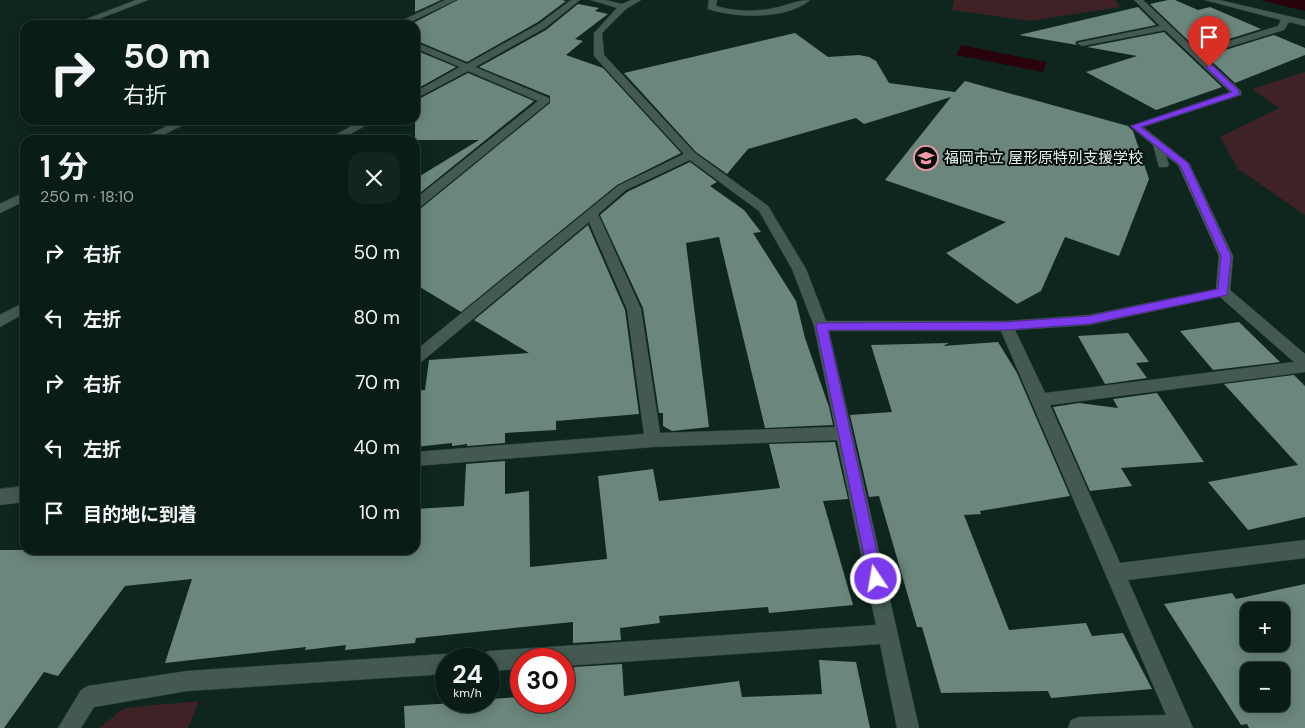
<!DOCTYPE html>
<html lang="ja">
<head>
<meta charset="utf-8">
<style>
	body { margin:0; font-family:"DM Sans","Noto Sans JP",sans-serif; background:#13251f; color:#f1f3f6; height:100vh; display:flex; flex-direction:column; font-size:19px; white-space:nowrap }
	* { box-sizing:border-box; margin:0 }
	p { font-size:16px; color:#99a1a1 }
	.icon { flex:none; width:28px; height:28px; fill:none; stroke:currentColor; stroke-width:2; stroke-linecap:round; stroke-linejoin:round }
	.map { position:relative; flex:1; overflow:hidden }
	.drawer { position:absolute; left:20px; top:135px; width:400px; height:420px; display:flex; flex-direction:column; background:#0a1c16; border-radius:15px; box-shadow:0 2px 12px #0003,0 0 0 1px #2a3a35 }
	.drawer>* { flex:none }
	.banner { position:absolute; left:20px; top:20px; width:400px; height:105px; border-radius:15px; box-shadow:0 2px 12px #0003,0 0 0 1px #2a3a35; background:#0a1c16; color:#f1f3f6; overflow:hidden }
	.buttons { position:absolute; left:1240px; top:602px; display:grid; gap:10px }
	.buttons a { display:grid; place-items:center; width:50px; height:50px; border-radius:10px; background:#0a1c16; box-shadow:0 2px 12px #0003,0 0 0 1px #2a3a35; font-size:25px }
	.speed { position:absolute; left:435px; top:648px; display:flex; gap:10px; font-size:25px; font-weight:700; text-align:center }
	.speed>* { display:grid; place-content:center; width:65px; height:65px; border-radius:50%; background:#0a1c16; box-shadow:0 2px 12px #0003,0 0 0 1px #2a3a35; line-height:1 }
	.speed small { font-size:12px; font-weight:400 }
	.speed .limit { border:8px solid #d22; background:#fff; color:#111 }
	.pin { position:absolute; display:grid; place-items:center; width:42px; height:42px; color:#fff; margin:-51px -21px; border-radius:50% 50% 50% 0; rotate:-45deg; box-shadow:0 0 5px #0007 }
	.pin .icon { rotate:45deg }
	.me { position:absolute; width:55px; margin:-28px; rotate:348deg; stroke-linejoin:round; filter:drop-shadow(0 0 4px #0008) }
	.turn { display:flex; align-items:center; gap:18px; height:105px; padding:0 20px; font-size:22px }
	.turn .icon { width:65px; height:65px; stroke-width:2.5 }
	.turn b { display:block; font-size:35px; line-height:42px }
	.round { display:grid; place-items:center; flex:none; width:52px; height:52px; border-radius:15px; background:#13251f }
	.overview { display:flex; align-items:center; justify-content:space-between; height:85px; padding:0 20px }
	h1 { font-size:30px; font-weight:700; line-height:38px }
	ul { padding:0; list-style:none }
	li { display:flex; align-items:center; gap:15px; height:65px; padding:0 20px }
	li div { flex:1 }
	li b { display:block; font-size:19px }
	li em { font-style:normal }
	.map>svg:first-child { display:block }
	.green { fill:#3f2226 }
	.water { fill:#29020b }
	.building { fill:#6b867c; fill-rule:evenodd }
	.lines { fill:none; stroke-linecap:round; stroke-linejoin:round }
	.minor-casing { stroke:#2c433b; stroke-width:1 }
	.minor { fill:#435951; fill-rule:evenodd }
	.route { fill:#7c3aed; stroke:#51269a }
	.labels { text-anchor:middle; stroke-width:4; stroke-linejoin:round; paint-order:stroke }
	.far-poi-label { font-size:15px; fill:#e5f3ee; stroke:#040d09; text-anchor:start }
</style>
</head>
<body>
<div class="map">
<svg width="1305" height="728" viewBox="0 0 1305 728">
	<rect width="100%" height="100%" fill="#0e261e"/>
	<!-- green -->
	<path class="green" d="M 954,0 L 1116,0 L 1120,7 L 1031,21 L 952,10 Z
		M 1305,72 L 1305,215 L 1238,169 L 1220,137 L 1279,108 L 1252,89 Z
		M 199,701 L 188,728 L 99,728 L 124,708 Z"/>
	<!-- water -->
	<path class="water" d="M 1260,0 L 1305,0 L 1305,11 Z
		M 961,45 L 1046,62 L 1043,72 L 956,55 Z"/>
	<!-- building -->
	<path class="building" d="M 415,0 L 441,0 L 415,12 Z
		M 458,0 L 562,0 L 566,1 L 538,22 L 467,62 L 415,40 L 415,22 Z
		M 1168,0 L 1175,0 L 1198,10 L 1210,7 L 1261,29 L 1197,49 L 1150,4 Z
		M 578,4 L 599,8 L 595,11 L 608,14 L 575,39 L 583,41 L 566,55 L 603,68 L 681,153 L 617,185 L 461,312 L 415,284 L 415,211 L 420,209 L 550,103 L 550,96 L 479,67 L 546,30 Z
		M 1138,7 L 1156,25 L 1077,41 L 1075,43 L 1077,45 L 1019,35 Z
		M 1164,32 L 1222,87 L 1156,110 L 1086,72 L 1137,56 L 1087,47 Z
		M 795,33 L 828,57 L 859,55 L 869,57 L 876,61 L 889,83 L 955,92 L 965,81 L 1128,126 L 1133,131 L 1149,179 L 1119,256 L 1065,237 L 1041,291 L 1017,304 L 946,253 L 1006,222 L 885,180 L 951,97 L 864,124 L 856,118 L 748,149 L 727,174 L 696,152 L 624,73 Z
		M 1274,35 L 1305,48 L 1305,55 L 1235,83 L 1206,56 Z
		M 415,50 L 456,67 L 415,90 Z
		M 468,73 L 534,101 L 415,197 L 415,179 L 479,140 L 415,140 L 415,101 Z
		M 690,162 L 717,182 L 710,186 L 744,210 L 761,232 L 753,233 L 796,301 L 805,338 L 829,407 L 833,425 L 765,428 L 719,237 L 686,243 L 709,427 L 672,431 L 663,426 L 663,413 L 659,413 L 643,308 L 600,215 L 627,192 Z
		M 588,225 L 625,310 L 639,414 L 556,421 L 556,430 L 505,433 L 505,443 L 467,446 L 467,444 L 452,446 L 452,443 L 415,447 L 415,391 L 425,390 L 429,360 L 529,353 L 474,320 Z
		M 1239,322 L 1280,362 L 1213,370 L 1180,331 Z
		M 1128,333 L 1149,362 L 1136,363 L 1147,378 L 1105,384 L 1078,336 Z
		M 998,342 L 1017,373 L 1070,496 L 980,511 L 981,514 L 964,515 L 1009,630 L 1086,623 L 1092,636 L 1123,633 L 1152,689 L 1051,698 L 1048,691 L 941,693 L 922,627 L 917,627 L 879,496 L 869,497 L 850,415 L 892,412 L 871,345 L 949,343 L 943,346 Z
		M 1294,375 L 1305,386 L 1305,517 L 1248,530 L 1208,482 L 1298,465 L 1224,384 Z
		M 1157,393 L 1204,462 L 1121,468 L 1132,486 L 1090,491 L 1053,407 L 1079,403 L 1118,408 L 1113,399 Z
		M 835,442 L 848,499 L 823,501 L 853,605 L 769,613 L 768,607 L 659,616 L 660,623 L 620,628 L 621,640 L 573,643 L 573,622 L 416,638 L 415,643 L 345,650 L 346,645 L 305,650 L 306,647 L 165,663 L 192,579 L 125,586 L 58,676 L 44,672 L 4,728 L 0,728 L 0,550 L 415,550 L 415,509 L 464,506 L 466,464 L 505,461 L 505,494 L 529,491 L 530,567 L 607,559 L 598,476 L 653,469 L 659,501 L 780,488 L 769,444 Z
		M 1305,584 L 1305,728 L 1249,728 L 1247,724 L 1241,725 L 1164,604 L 1232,593 L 1236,599 ZM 1249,611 L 1281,611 L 1281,644 L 1249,644 ZM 1249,671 L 1281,671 L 1281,704 L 1249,704 Z
		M 819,660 L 856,662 L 870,728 L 405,728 L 404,706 L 489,701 L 489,699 L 521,697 L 521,701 L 564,701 L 564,686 L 575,685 L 574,667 L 622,664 L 624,696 L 739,681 L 742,697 L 822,694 Z"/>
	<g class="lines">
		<defs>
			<path id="minor" d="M 136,0 L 148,0 L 83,25 L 74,24 Z
				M 445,0 L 456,0 L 404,25 L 393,25 Z
				M 571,0 L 580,0 L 545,28 L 475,67 L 549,98 L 549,102 L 419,208 L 415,209 L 415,199 L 538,101 L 468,71 L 415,99 L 415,92 L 460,67 L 415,48 L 415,42 L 467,64 L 539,24 Z
				M 591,0 L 605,0 L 622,4 L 631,0 L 641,0 L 626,9 L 602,33 L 604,55 L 695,153 L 768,206 L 806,269 L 826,321 L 1006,321 L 1089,315 L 1216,289 L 1219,256 L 1178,165 L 1166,156 L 1169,165 L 1167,167 L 1159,167 L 1153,145 L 1130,126 L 1230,92 L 1165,30 L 1082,46 L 1077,43 L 1160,26 L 1134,0 L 1143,0 L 1197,51 L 1278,26 L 1281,20 L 1205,0 L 1219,0 L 1305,20 L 1305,26 L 1289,22 L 1284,30 L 1202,55 L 1241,91 L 1241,95 L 1143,127 L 1189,163 L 1233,256 L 1230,290 L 1305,354 L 1305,372 L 1050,405 L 1120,563 L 1305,540 L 1305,558 L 1128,580 L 1193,728 L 1068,728 L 1071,720 L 1079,717 L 1166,715 L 1001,331 L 829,331 L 919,728 L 897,728 L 880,644 L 564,666 L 564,659 L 521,659 L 521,669 L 489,671 L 489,659 L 480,659 L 482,654 L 489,651 L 876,625 L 837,440 L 653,447 L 415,466 L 415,452 L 644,434 L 627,309 L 589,222 L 420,363 L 415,365 L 415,351 L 618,186 L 684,154 L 594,56 L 594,33 L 617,8 ZM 690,160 L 759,211 L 792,269 L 814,326 L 835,427 L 660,433 L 641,309 L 598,214 L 626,190 ZM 1220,297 L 1294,362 L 1045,393 L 1015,330 L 1089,325 Z
				M 709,0 L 717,0 L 716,6 C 736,12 758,12 779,7 C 790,4 799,0 810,0 C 787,20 735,18 708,9 Z
				M 179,120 L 193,120 L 153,140 L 139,140 Z
				M 362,120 L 375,120 L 340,140 L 327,140 Z
				M 25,192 L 25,201 L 0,213 L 0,204 Z
				M 25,302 L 25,313 L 0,327 L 0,315 Z
				M 25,486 L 25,502 L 0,505 L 0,489 Z
				M 446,654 L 454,659 L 446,659 L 446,674 L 187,691 L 94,707 L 81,728 L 58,728 L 81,690 L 88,686 L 187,671 Z"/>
		</defs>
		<!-- minor casing -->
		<use href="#minor" class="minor-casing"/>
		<!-- minor -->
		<use href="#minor" class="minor"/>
	</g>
	<!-- route -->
	<path class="route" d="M 1207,65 L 1212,65 L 1239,91 L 1239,95 L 1141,127 L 1188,163 L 1231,256 L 1227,295 L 1089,324 L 1006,330 L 828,330 L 883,579 L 881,584 L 876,586 L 870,584 L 816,326 L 818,323 L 1006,322 L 1089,316 L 1218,289 L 1221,256 L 1180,165 L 1131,126 L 1232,92 L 1207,68 Z"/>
	<!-- icons -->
	<defs>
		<symbol id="school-ring" viewBox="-11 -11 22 22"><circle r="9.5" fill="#040d09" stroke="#f39aa7" stroke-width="1.5"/><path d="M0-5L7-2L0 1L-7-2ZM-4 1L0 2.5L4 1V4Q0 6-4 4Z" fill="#f39aa7"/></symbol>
	</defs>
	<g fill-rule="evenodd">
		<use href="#school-ring" x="912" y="144" width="28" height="28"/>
	</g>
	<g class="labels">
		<!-- far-poi labels -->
		<g class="far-poi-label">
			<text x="944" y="163">福岡市立 屋形原特別支援学校</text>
		</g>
	</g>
</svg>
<div class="buttons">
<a>+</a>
<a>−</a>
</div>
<div class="speed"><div>24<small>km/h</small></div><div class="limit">30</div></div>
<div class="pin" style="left:1209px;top:67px;background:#d93025"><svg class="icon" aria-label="arrive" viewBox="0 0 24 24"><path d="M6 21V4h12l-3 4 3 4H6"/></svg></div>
<svg class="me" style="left:876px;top:579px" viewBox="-20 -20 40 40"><circle r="17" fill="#7c3aed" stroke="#fff" stroke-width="3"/><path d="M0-11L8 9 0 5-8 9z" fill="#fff"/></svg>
<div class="banner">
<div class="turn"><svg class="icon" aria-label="right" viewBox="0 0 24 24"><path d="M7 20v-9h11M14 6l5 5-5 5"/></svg><div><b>50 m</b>右折</div></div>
</div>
<section class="drawer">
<div class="overview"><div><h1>1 分</h1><p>250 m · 18:10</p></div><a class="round"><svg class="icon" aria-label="close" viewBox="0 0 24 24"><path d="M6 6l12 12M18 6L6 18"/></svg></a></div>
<ul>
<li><svg class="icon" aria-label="right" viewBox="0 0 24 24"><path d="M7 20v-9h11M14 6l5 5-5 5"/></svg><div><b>右折</b></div><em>50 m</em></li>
<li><svg class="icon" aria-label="left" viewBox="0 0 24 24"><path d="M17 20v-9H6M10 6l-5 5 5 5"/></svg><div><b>左折</b></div><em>80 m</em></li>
<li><svg class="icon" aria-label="right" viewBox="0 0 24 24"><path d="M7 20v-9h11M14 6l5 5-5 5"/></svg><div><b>右折</b></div><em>70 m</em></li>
<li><svg class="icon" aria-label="left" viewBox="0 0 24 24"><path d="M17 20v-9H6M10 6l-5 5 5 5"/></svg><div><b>左折</b></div><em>40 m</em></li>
<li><svg class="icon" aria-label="arrive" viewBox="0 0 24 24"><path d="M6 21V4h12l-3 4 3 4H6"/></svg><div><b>目的地に到着</b></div><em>10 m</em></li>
</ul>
</section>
</div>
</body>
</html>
